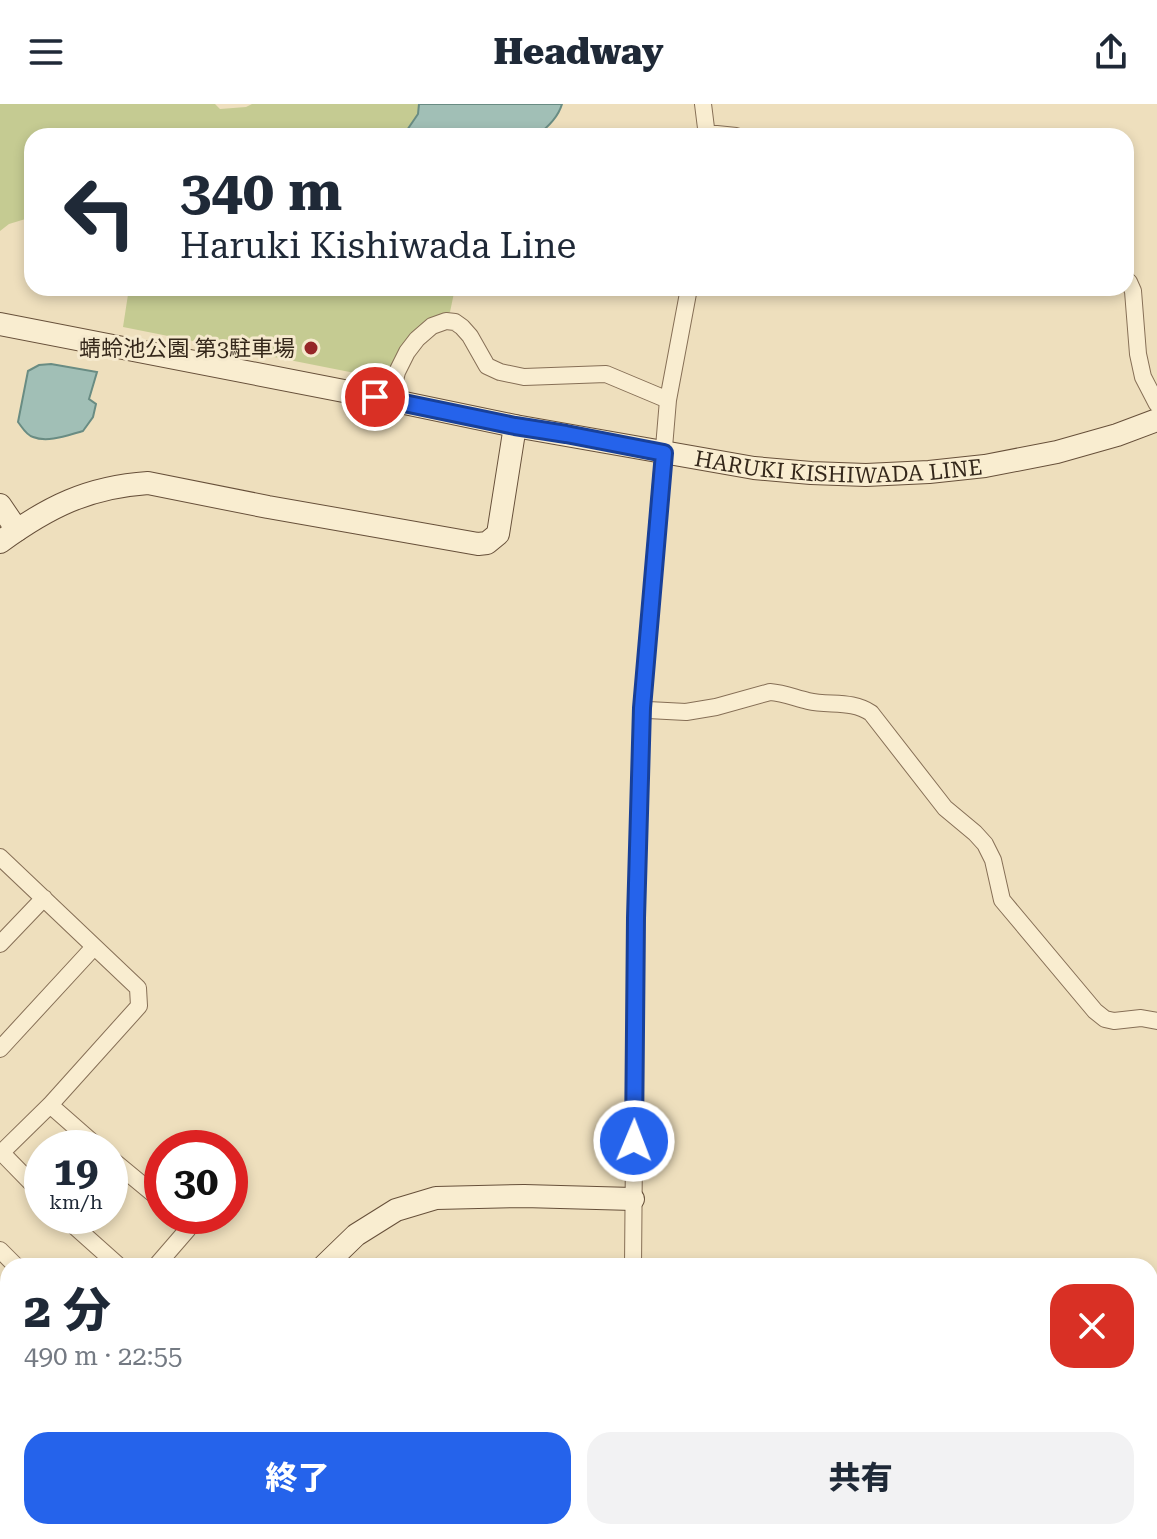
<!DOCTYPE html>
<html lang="ja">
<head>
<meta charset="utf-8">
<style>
	body { margin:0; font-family:"Roboto Serif","Noto Sans JP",serif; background:#f2f2f3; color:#1f2937; height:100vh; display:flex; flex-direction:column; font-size:30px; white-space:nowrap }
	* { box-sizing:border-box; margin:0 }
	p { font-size:26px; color:#747a83 }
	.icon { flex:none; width:44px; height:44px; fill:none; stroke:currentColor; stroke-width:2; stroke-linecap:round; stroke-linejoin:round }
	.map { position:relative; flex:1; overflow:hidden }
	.sheet { position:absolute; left:0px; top:1154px; width:1158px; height:282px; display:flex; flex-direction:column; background:#fff; border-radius:24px 24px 0 0; box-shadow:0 4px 12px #0003 }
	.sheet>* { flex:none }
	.hud { position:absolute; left:24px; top:24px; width:1110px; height:168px; border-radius:24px; box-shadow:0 4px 12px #0003; background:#fff; color:#1f2937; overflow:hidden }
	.speed { position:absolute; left:24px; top:1026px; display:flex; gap:16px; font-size:40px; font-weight:700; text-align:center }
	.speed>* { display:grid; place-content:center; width:104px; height:104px; border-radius:50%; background:#fff; box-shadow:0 4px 12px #0003; line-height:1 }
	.speed small { font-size:20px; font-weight:400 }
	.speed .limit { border:12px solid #d22; background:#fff; color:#111 }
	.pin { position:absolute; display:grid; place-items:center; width:68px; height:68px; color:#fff; margin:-34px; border:4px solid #fff; border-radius:50%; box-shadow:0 2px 8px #0007 }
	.me { position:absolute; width:88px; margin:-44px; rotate:1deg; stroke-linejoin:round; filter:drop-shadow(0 0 6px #0008) }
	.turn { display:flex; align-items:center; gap:28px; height:168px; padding:0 24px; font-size:36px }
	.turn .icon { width:104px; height:104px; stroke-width:2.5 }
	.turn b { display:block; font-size:56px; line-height:68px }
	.round { display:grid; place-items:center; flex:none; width:84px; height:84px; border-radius:24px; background:#f2f2f3 }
	.summary { display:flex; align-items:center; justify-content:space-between; height:136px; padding:0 24px }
	h1 { font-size:48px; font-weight:800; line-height:60px }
	.action { display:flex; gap:16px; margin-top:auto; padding:16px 24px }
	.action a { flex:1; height:92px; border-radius:24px; background:#2563eb; color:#fff; font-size:32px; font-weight:800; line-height:92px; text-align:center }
	.action a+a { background:#f2f2f3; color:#1f2937 }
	header { display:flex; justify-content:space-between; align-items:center; height:104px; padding:0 24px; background:#fff; font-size:36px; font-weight:800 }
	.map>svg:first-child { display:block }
	.green { fill:#c5cb92 }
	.water { fill:#a1bfb6; stroke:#698c83; stroke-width:2 }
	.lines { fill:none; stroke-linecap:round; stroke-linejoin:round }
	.street-casing { stroke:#866f56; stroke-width:18 }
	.secondary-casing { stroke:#67503a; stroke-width:24 }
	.street { stroke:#f9edd0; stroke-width:16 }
	.secondary { stroke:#f9edd0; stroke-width:22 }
	.route-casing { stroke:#184099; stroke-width:20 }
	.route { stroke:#2563eb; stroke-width:14 }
	.poi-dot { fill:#952627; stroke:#f5e9cd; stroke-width:3 }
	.labels { text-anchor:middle; stroke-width:6; stroke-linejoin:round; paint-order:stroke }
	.poi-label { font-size:22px; fill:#35281b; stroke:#f5e9cd; text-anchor:end }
	.street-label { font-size:22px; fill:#35281b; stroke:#f5e9cd }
</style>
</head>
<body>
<header><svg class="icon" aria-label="menu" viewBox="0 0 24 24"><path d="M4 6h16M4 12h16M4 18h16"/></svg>Headway<svg class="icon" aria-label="share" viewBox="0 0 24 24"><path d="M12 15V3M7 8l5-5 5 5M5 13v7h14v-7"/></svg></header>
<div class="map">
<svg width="1157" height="1435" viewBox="0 0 1157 1435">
	<rect width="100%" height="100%" fill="#eedfbd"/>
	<!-- green -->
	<path class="green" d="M 0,0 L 215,0 L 220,5 L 246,3 L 252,0 L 419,0 L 418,10 L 403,32 L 32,32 L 32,113 L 9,120 L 0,127 Z
		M 129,184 L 455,184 L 450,208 L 426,220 L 390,276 L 123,223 Z"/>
	<!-- water -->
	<path class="water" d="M 419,0 L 562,0 C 558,14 547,24 536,32 L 403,32 L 418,10 Z
		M 51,260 L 97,268 L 89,295 L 96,300 L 93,313 L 83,327 C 68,331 48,339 33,333 C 26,331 22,323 18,318 L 28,267 L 39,261 Z"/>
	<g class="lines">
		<defs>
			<path id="street" d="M 703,0 L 707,32
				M 707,29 L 736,32
				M 1126,176 L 1129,178 L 1133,187 L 1138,250 L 1143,273 L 1157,300
				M 390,296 L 397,268 L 407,248 L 417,235 L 432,222 L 446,217 L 455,218 L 462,223 L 470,232 L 487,262 L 500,268 L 524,273 L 606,270 L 668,296
				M 648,606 L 686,608 L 716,603 L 770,588 C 784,589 795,594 808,597 C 830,602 852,596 871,609 L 945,704 L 975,729 L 985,740 L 993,756 L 1002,796 L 1095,907 L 1105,915 L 1114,917 L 1141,914 L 1157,917
				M 0,753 L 138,884 L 139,902 L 50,1001 L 0,1050
				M 0,840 L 44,794
				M 0,945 L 94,843
				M 50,1001 L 99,1044
				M 2,1049 L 42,1090
				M 110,1054 L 162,1097
				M 63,1112 L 119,1162
				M 0,1146 L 16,1162
				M 156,1162 L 188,1125 L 189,1119 L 180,1112
				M 633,1162 L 636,814 L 642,604 L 668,296 L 689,184
				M 0,1246 L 8,1254
				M 0,1371 L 8,1375
				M 0,1417 L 5,1417 L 8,1406
				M 824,1428 L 825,1435
				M 1030,1428 L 1036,1435
				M 50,1435 L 52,1428
				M 237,1435 L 239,1428"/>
			<g id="secondary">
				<path id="s1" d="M 0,220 L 390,296 L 515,322 L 754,364 L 811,369 L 866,371 L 929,368 L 985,362 L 1057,348 L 1117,331 L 1157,316"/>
				<path d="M 0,401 L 17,426"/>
				<path d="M 0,438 C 48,403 88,383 148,379 L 268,403 L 478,440 L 487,439 L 498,430 L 515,322"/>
				<path d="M 324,1162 L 356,1131 L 396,1106 L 436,1094 L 524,1092 L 633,1095"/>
				<path d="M 0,1317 L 8,1322"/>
			</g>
		</defs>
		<!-- street casing -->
		<use href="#street" class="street-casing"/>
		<!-- secondary casing -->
		<use href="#secondary" class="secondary-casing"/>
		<!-- street -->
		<use href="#street" class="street"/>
		<!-- secondary -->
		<use href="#secondary" class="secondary"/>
	</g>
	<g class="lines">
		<defs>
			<path id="route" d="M 375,293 L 515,322 L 566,330 L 664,349 L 642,604 L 636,814 L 634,1037"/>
		</defs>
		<!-- route casing -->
		<use href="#route" class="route-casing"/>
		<!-- route -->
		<use href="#route" class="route"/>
	</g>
	<!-- markers -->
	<circle class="poi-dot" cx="311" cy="244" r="8"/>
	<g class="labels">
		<!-- poi labels -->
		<g class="poi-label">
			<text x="295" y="252">蜻蛉池公園 第3駐車場</text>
		</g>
		<!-- street labels -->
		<g class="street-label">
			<text dy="8" stroke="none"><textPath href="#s1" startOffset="852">HARUKI KISHIWADA LINE</textPath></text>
		</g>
	</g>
</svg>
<div class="speed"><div>19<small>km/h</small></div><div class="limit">30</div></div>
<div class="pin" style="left:375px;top:293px;background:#d93025"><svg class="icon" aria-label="arrive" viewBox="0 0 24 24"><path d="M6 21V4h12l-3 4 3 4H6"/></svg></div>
<svg class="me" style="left:634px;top:1037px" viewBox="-20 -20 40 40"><circle r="17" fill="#2563eb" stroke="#fff" stroke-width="3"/><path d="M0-11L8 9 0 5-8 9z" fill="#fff"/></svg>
<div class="hud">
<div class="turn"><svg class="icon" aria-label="left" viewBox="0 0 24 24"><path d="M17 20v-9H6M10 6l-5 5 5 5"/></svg><div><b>340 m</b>Haruki Kishiwada Line</div></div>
</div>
<section class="sheet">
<div class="summary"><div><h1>2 分</h1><p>490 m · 22:55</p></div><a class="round" style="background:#d93025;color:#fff"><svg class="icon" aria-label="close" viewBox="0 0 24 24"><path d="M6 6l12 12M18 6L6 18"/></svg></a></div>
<div class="action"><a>終了</a><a>共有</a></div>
</section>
</div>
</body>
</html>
